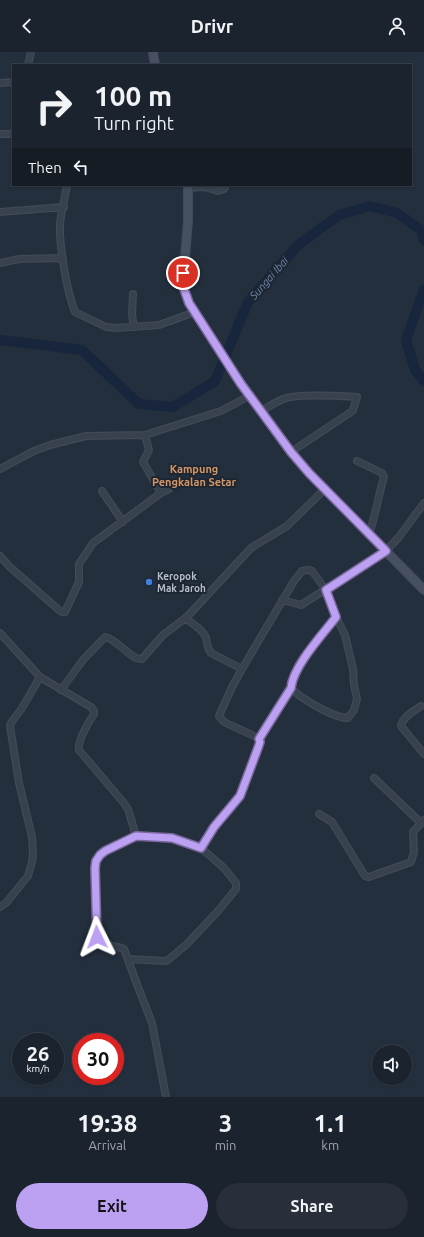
<!DOCTYPE html>
<html lang="en">
<head>
<meta charset="utf-8">
<style>
	body { margin:0; font-family:Ubuntu,sans-serif; background:#282f3a; color:#f1f3f6; height:100vh; display:flex; flex-direction:column; font-size:15px; white-space:nowrap }
	* { box-sizing:border-box; margin:0 }
	p { font-size:13px; color:#a0a4aa }
	.icon { flex:none; width:22px; height:22px; fill:none; stroke:currentColor; stroke-width:2; stroke-linecap:round; stroke-linejoin:round }
	.map { position:relative; height:1045px; overflow:hidden }
	.details { display:flex; flex-direction:column; background:#1b232e; flex:1 }
	.details>* { flex:none }
	.banner { position:absolute; left:12px; top:12px; width:400px; height:122px; border-radius:0px; box-shadow:0 1px 3px #0004,0 0 0 1px #39404a; background:#1b232e; color:#f1f3f6; overflow:hidden }
	.controls { position:absolute; left:372px; top:993px; display:grid; gap:8px }
	.controls a { display:grid; place-items:center; width:40px; height:40px; border-radius:50%; background:#1b232e; box-shadow:0 1px 3px #0004,0 0 0 1px #39404a; font-size:20px }
	.speed { position:absolute; left:12px; top:981px; display:flex; gap:8px; font-size:20px; font-weight:700; text-align:center }
	.speed>* { display:grid; place-content:center; width:52px; height:52px; border-radius:50%; background:#1b232e; box-shadow:0 1px 3px #0004,0 0 0 1px #39404a; line-height:1 }
	.speed small { font-size:10px; font-weight:400 }
	.speed .limit { border:6px solid #d22; background:#fff; color:#111 }
	.pin { position:absolute; display:grid; place-items:center; width:34px; height:34px; color:#fff; margin:-17px; border:2px solid #fff; border-radius:50%; box-shadow:0 1px 4px #0007 }
	.me { position:absolute; width:44px; margin:-22px; rotate:357deg; stroke-linejoin:round; filter:drop-shadow(0 0 3px #0008) }
	.turn { display:flex; align-items:center; gap:14px; height:84px; padding:0 16px; font-size:18px }
	.turn .icon { width:52px; height:52px; stroke-width:2.5 }
	.turn b { display:block; font-size:28px; line-height:34px }
	.then { display:flex; align-items:center; height:38px; padding:0 16px; background:#0003; gap:8px; font-size:15px }
	.eta { display:flex; justify-content:space-evenly; align-items:center; height:68px; text-align:center }
	.eta b { font-size:24px; font-weight:700; line-height:28px }
	.action { display:flex; gap:8px; margin-top:auto; padding:8px 16px }
	.action a { flex:1; height:46px; border-radius:24px; background:#bca0f2; color:#111; font-size:16px; font-weight:700; line-height:46px; text-align:center }
	.action a+a { background:#282f3a; color:#f1f3f6 }
	header { display:flex; justify-content:space-between; align-items:center; height:52px; padding:0 16px; background:#1b232e; font-size:18px; font-weight:700 }
	.map>svg:first-child { display:block }
	.lines { fill:none; stroke-linecap:round; stroke-linejoin:round }
	.river { stroke:#17263c; stroke-width:10 }
	.street-casing { stroke:#414a57; stroke-width:8 }
	.secondary-casing { stroke:#414a57; stroke-width:10 }
	.street { stroke:#38414e; stroke-width:5.5 }
	.secondary { stroke:#465061; stroke-width:8 }
	.route-casing { stroke:#7a689d; stroke-width:10 }
	.route { stroke:#bca0f2; stroke-width:7 }
	.shop-dot { fill:#3f7fe0; stroke:#1d2633; stroke-width:1.5 }
	.labels { text-anchor:middle; stroke-width:4; stroke-linejoin:round; paint-order:stroke }
	.poi-label { font-size:10px; font-weight:bold; fill:#b4bcc9; stroke:#1d2633; text-anchor:start }
	.water-label { font-size:11px; font-style:italic; fill:#6d86a8; stroke:#1d2633 }
	.neighbourhood-label { font-size:11px; font-weight:bold; fill:#d59563; stroke:#1d2633 }
</style>
</head>
<body>
<header><svg class="icon" aria-label="back" viewBox="0 0 24 24"><path d="M15 5l-7 7 7 7"/></svg>Drivr<svg class="icon" aria-label="person" viewBox="0 0 24 24"><circle cx="12" cy="8" r="4"/><path d="M4 21q1-7 8-7t8 7"/></svg></header>
<div class="map">
<svg width="424" height="1045" viewBox="0 0 424 1045">
	<rect width="100%" height="100%" fill="#242f3e"/>
	<g class="lines">
		<!-- river -->
		<path class="river" d="M 424,237 L 406,288 L 415,318 L 424,329
			M 0,288 L 82,298 L 139,352 L 173,355 L 215,329 L 248,250 L 298,193 L 339,163 L 370,154 L 397,161 L 421,178 L 424,188"/>
		<defs>
			<path id="street" d="M 28,13 L 31,0
				M 0,31 L 13,30
				M 0,82 L 13,82
				M 67,133 C 65,146 61,160 60,172 C 59,194 67,240 75,260 L 106,275 L 116,276 L 159,273 L 195,260
				M 188,136 L 205,135 L 218,139 L 224,137 L 226,133
				M 0,160 L 64,155
				M 0,211 L 19,207 L 63,206
				M 133,242 L 132,263 L 134,275
				M 261,359 C 268,355 276,350 283,347 C 298,341 340,344 357,345 L 353,358 L 351,360 L 291,400
				M 145,383 L 149,398 L 143,410 L 161,441
				M 357,409 L 382,421 L 384,425 C 378,444 376,463 369,482
				M 0,417 L 34,399 L 50,393 L 86,384 L 145,383 L 221,359 L 251,343
				M 102,439 L 123,470
				M 0,504 L 10,515 L 59,558 L 62,560 L 65,560 L 79,530 L 79,512 L 93,491 L 161,441 L 169,437
				M 282,548 L 301,553 L 386,499 L 399,485 L 424,451
				M 185,566 C 191,571 203,577 206,586 C 207,591 207,596 211,601 L 242,617
				M 0,581 L 40,625 L 91,655 L 94,659 L 94,662 C 89,669 77,690 79,698 L 123,750 L 128,757 L 136,784 L 172,786 L 201,796 L 214,775 L 240,744 L 260,690 L 259,687 L 256,685 L 224,670 L 219,664 L 232,635 L 242,617 L 294,529 L 302,519 L 308,518 L 312,519 L 326,538 L 336,565 L 345,583 L 353,617 L 354,633 L 357,647 L 354,658 L 348,666 C 334,666 301,647 291,636 C 293,615 323,582 336,565
				M 61,638 L 83,608 L 105,585 C 118,587 131,609 142,607 L 163,583 L 187,565 L 251,496 L 287,474 L 325,437
				M 421,654 C 414,659 402,665 401,674 L 424,702
				M 259,687 L 291,636
				M 374,726 L 421,771
				M 319,762 L 332,770 L 365,824 L 369,825 L 411,810 L 414,800 L 413,780 L 424,768
				M 136,784 C 123,790 103,795 96,809 L 97,881 L 97,885 L 102,892 L 122,896 L 124,897 L 138,935 L 152,971 L 166,1045
				M 0,855 L 6,851 L 28,824 L 32,810 L 33,803 L 32,785 L 19,731 L 10,674 L 11,671 L 22,656 L 40,625
				M 128,907 L 165,909 L 168,908 L 187,892 L 218,859 L 236,837 L 236,831 L 224,816 L 201,796"/>
			<path id="secondary" d="M 153,0 L 155,13
				M 188,133 L 188,169 L 183,229 L 184,237 L 189,251 L 241,332 L 291,400 L 309,421 L 424,538"/>
		</defs>
		<!-- street casing -->
		<use href="#street" class="street-casing"/>
		<!-- secondary casing -->
		<use href="#secondary" class="secondary-casing"/>
		<!-- street -->
		<use href="#street" class="street"/>
		<!-- secondary -->
		<use href="#secondary" class="secondary"/>
	</g>
	<g class="lines">
		<defs>
			<path id="route" d="M 97,885 L 95,816 L 96,809 L 100,803 L 105,799 L 136,784 L 172,786 L 201,796 L 214,775 L 240,744 L 258,696 L 260,690 L 259,687 L 291,636 C 293,614 323,582 336,565 L 326,538 L 386,499 L 309,421 L 291,400 L 241,332 L 189,251 L 184,237 L 183,221"/>
		</defs>
		<!-- route casing -->
		<use href="#route" class="route-casing"/>
		<!-- route -->
		<use href="#route" class="route"/>
	</g>
	<!-- markers -->
	<circle class="shop-dot" cx="149" cy="530" r="4"/>
	<g class="labels">
		<!-- poi labels -->
		<g class="poi-label">
			<text x="157" y="528">Keropok<tspan x="157" dy="12">Mak Jaroh</tspan></text>
		</g>
		<!-- water labels -->
		<g class="water-label">
			<text transform="translate(269 226) rotate(-49)" y="4">Sungai Ibai</text>
		</g>
		<!-- neighbourhood labels -->
		<g class="neighbourhood-label">
			<text x="194" y="421">Kampung<tspan x="194" dy="13">Pengkalan Setar</tspan></text>
		</g>
	</g>
</svg>
<div class="controls">
<a><svg class="icon" aria-label="sound" viewBox="0 0 24 24"><path d="M4 9h4l5-4v14l-5-4H4zM17 9q2 3 0 6"/></svg></a>
</div>
<div class="speed"><div>26<small>km/h</small></div><div class="limit">30</div></div>
<div class="pin" style="left:183px;top:221px;background:#d93025"><svg class="icon" aria-label="arrive" viewBox="0 0 24 24"><path d="M6 21V4h12l-3 4 3 4H6"/></svg></div>
<svg class="me" style="left:97px;top:885px" viewBox="-20 -20 40 40"><path d="M0-17L14 15 0 8-14 15z" fill="#bca0f2" stroke="#fff" stroke-width="4"/></svg>
<div class="banner">
<div class="turn"><svg class="icon" aria-label="right" viewBox="0 0 24 24"><path d="M7 20v-9h11M14 6l5 5-5 5"/></svg><div><b>100 m</b>Turn right</div></div>
<div class="then">Then<svg class="icon" aria-label="left" viewBox="0 0 24 24"><path d="M17 20v-9H6M10 6l-5 5 5 5"/></svg></div>
</div>
</div>
<section class="details">
<div class="eta">
<div><b>19:38</b><p>Arrival</p></div>
<div><b>3</b><p>min</p></div>
<div><b>1.1</b><p>km</p></div>
</div>
<div class="action"><a>Exit</a><a>Share</a></div>
</section>
</body>
</html>
